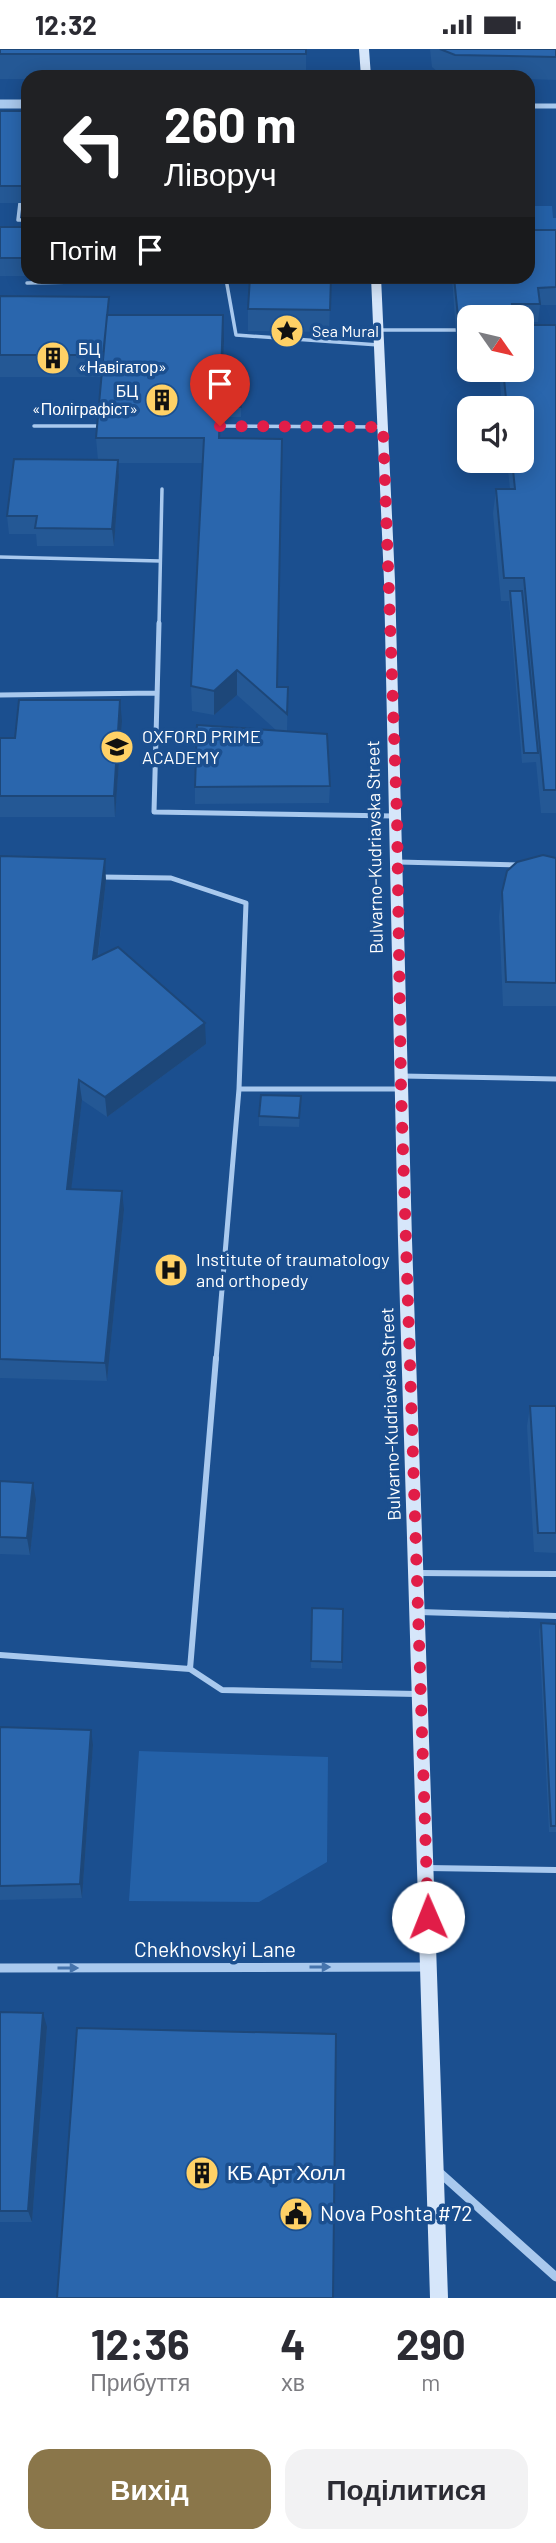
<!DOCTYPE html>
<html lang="uk">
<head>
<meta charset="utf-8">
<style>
	body { margin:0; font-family:Barlow,sans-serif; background:#f2f2f3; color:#2b2b33; height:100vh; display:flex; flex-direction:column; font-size:26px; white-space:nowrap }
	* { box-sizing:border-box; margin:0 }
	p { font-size:23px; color:#7c7c81 }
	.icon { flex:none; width:38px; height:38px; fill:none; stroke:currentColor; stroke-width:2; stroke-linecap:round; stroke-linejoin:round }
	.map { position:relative; height:2249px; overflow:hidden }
	.panel { display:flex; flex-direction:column; background:#fff; flex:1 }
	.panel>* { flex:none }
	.hud { position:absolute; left:21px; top:21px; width:514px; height:214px; border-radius:21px; box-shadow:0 4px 18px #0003; background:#202124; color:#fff; overflow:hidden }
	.needle { width:46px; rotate:124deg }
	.tools { position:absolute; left:457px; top:256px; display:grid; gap:14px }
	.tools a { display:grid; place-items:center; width:77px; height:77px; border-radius:14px; background:#fff; box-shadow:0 4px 18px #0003; font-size:35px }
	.pin { position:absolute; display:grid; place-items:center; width:60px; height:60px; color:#fff; margin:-72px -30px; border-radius:50% 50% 50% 0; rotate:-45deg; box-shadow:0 0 7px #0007 }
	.pin .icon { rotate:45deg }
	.me { position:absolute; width:77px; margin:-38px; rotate:359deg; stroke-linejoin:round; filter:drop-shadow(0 0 5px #0008) }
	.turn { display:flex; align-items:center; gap:24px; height:147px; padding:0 28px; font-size:32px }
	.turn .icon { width:91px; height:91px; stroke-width:2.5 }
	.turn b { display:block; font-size:49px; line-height:60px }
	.then { display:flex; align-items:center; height:66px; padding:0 28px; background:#0003; gap:14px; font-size:26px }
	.eta { display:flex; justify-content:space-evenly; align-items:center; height:119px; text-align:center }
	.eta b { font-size:42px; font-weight:700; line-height:49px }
	.cta { display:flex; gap:14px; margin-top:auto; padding:14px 28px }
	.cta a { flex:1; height:80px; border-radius:21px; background:#8a764a; color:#fff; font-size:28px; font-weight:700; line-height:80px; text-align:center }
	.cta a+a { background:#f2f2f3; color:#2b2b33 }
	.status { display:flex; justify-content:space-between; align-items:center; height:49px; padding:0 35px; background:#fff; direction:ltr }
	.status svg { height:19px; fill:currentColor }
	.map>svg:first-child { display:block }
	.green { fill:#2461a8 }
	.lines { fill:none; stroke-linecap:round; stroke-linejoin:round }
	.service-far2 { stroke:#a9c9ee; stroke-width:3.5 }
	.service-far1 { stroke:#a9c9ee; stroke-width:5 }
	.service { stroke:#a9c9ee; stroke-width:6 }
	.minor-far1 { stroke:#a9c9ee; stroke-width:5 }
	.minor { stroke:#a9c9ee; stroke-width:9 }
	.tertiary { stroke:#a9c9ee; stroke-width:9 }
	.secondary { fill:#d6e6fa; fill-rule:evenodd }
	.wall { fill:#245895 }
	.shaded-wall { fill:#1d4779 }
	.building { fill:#2a66ad; stroke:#1d4779; stroke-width:2 }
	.oneway { fill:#4674ac }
	.route { stroke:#e11d48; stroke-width:12; stroke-dasharray:0 21.6 }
	.labels { text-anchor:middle; stroke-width:7; stroke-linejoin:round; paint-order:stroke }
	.far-poi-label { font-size:16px; fill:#fff; stroke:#1b4f8f; text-anchor:start }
	.poi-label { font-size:18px; fill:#fff; stroke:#1b4f8f; text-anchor:start }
	.street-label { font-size:18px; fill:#fff; stroke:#1b4f8f }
	.near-street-label { font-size:21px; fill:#fff; stroke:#1b4f8f }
	.near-poi-label { font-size:21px; fill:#fff; stroke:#1b4f8f; text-anchor:start }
</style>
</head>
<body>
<div class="status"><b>12:32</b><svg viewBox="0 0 49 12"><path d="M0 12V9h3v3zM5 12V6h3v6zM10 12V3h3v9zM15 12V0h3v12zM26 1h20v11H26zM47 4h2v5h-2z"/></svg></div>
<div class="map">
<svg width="556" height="2249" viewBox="0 0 556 2249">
	<rect width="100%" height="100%" fill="#1b4f8f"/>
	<!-- green -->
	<path class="green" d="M 529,157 L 552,157 L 553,169 L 556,169 L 556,190 L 529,190 Z
		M 139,1702 L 328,1708 L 327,1813 L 259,1853 L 129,1852 Z"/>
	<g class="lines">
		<!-- service-far2 -->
		<path class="service-far2" d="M 20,154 L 18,171 L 28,171
			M 27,234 L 226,230 L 236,286 L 379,296
			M 379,281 L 456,281
			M 34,377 L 101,377
			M 220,377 L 382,378
			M 0,508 L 160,512
			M 159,576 L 162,440"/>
		<!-- service-far1 -->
		<path class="service-far1" d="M 159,574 L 154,763 L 394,767
			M 0,646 L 157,644
			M 398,813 L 521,816
			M 101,828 L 171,829 L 246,854 L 239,1040 L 216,1311
			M 402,1027 L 556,1030
			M 239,1040 L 401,1040"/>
		<!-- service -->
		<path class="service" d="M 419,1524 L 556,1525
			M 419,1563 L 556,1567
			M 0,1606 L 190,1620 L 222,1641 L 417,1645
			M 190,1620 L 216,1309
			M 427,1819 L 556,1821"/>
		<!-- minor-far1 -->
		<path class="minor-far1" d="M 528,57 L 556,57"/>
		<!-- minor -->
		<path class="minor" d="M 0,1919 L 426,1918
			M 439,2123 L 556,2228"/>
		<!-- tertiary -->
		<path class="tertiary" d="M 0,55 L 28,55"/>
		<!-- secondary -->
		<path class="secondary" d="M 359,0 L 369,0 L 371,28 L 361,28 Z
			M 371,228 L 381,228 L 395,532 L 412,1191 L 448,2249 L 430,2249 L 398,1191 L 384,532 Z"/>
	</g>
	<!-- wall -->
	<path class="wall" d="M 0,0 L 306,0 L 306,28 L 28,28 L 28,30 L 0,30 Z
		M 430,0 L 556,0 L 556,31 L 528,30 L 528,28 L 451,28 L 440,25 L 432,18 Z
		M 0,62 L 28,62 L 28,154 L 0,154 Z
		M 0,178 L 28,178 L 28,227 L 0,227 Z
		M 556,181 L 556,256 L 540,256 L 538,273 L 522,273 L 522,268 L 469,268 L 469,285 L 456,285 L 452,228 L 528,228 Z
		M 331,228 L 329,283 L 248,282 L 248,260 Z
		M 0,247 L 110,266 L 223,266 L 222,324 L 242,325 L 241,368 L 221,368 L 221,366 L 220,389 L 278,638 L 288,638 L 287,682 L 330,737 L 329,754 L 195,755 L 195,738 L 277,682 L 237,646 L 214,666 L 192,662 L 191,637 L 203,414 L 118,414 L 119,428 L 114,497 L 37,497 L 36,485 L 9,485 L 7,467 L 98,411 L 96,389 L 101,328 L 0,328 Z
		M 556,276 L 556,764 L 541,764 L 536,713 L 522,714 L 509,552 L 501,552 L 493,464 L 496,440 L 510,440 L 507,411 L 522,411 L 522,359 L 502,359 L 499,320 L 522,320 Z
		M 122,672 L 115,768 L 0,768 L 0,689 L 15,689 Z
		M 0,807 L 106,831 L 98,908 L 206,995 L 107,1068 L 82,1051 L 71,1140 L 124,1161 L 107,1332 L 0,1329 Z
		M 556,809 L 556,957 L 503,957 L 499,867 L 502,843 Z
		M 301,1047 L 299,1078 L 259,1077 L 259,1067 Z
		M 530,1357 L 556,1357 L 556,1504 L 534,1503 L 527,1377 Z
		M 0,1432 L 36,1451 L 30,1506 L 0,1505 Z
		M 312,1559 L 343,1560 L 342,1620 L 311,1619 Z
		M 541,1574 L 556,1575 L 556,1783 L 549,1783 L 539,1582 Z
		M 0,1678 L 93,1696 L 82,1849 L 0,1851 Z
		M 0,1963 L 47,1978 L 32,2173 L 0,2173 Z"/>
	<!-- shaded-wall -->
	<path class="shaded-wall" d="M 223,266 L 224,291 L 219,414 L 219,389 Z
		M 118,411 L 119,428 L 114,497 L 112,480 Z
		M 237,621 L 237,646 L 214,666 L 214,642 Z
		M 120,651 L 122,672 L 115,768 L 114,747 Z
		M 105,810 L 106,831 L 95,931 L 93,910 Z
		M 205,974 L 206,995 L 107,1068 L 105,1048 Z
		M 79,1031 L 82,1051 L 69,1159 L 67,1140 Z
		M 122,1142 L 124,1161 L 107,1332 L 105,1314 Z
		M 33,1434 L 36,1451 L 30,1506 L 27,1489 Z
		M 91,1681 L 93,1696 L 82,1849 L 80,1835 Z
		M 43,1964 L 47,1978 L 32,2173 L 28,2162 Z"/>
	<!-- building -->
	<path class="building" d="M 0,0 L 306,0 L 306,5 L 0,5 Z
		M 440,0 L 556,0 L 556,8 L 455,6 Z
		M 0,62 L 28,62 L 28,137 L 0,137 Z
		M 0,178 L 28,178 L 28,209 L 0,209 Z
		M 528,181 L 556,181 L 556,238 L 538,239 L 540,255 L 512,255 L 514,267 L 458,268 L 454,228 L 528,228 Z
		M 250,228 L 331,228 L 330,261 L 248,260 Z
		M 0,247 L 109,248 L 103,306 L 0,306 Z
		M 107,266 L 223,266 L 219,389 L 282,390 L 277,638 L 288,638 L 287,665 L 237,621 L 214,642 L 191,637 L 204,389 L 96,389 Z
		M 522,276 L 556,276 L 556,741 L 544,741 L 524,529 L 504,529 L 496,440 L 515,440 L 512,411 L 522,411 L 522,359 L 507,359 L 503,320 L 522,320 Z
		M 222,324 L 242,325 L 241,358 L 221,358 Z
		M 14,410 L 118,411 L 112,480 L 35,479 L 37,467 L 7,467 Z
		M 510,542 L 522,542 L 538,704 L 524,704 Z
		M 19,651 L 120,651 L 114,747 L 0,747 L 0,689 L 15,689 Z
		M 197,676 L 327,685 L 330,737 L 195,738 Z
		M 543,806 L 556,809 L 556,934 L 506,933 L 502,843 L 507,822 L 517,813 Z
		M 0,807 L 105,810 L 93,910 L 118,898 L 205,974 L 105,1048 L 79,1031 L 67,1140 L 122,1142 L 105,1314 L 0,1310 Z
		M 261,1046 L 301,1047 L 299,1069 L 259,1067 Z
		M 530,1357 L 556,1357 L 556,1484 L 538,1484 Z
		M 0,1432 L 33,1434 L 27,1489 L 0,1488 Z
		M 312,1559 L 343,1560 L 342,1613 L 311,1612 Z
		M 541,1574 L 556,1575 L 556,1777 L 551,1777 Z
		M 0,1678 L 91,1681 L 80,1835 L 0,1837 Z
		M 0,1963 L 43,1964 L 28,2162 L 0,2162 Z
		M 77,1979 L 336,1985 L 333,2249 L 57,2249 Z"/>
	<!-- one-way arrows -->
	<defs><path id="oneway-solid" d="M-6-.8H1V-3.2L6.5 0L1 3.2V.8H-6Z" transform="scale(1.75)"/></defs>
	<g class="oneway">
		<use href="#oneway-solid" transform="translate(320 1918)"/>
		<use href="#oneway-solid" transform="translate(68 1919)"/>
	</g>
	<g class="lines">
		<!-- route -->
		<path class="route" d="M 220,377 L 383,378 L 397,767 L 401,1040 L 428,1868"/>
	</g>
	<!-- icons -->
	<defs>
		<symbol id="sight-disc" viewBox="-11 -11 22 22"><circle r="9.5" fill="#ffd166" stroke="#1b4f8f"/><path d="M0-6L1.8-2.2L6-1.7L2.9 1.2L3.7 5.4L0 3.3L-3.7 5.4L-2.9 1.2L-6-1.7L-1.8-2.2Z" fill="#111"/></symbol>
		<symbol id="building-disc" viewBox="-11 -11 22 22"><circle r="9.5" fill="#ffd166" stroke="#1b4f8f"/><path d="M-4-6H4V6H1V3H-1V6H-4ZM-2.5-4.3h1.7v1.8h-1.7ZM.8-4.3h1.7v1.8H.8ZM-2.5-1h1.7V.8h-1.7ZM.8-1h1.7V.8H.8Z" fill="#111"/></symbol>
		<symbol id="school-disc" viewBox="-11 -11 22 22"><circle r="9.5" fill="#ffd166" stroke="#1b4f8f"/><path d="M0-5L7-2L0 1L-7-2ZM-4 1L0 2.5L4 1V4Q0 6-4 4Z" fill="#111"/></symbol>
		<symbol id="hospital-disc" viewBox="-11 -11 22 22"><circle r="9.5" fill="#ffd166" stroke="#1b4f8f"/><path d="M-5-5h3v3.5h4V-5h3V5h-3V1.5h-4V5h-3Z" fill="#111"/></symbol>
		<symbol id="civic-disc" viewBox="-11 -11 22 22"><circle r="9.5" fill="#ffd166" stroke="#1b4f8f"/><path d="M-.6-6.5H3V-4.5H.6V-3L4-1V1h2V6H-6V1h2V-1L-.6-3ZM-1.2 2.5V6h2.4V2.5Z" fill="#111"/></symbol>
	</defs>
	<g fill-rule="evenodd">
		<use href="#sight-disc" x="268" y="263" width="38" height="38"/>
		<use href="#building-disc" x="34" y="290" width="38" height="38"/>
		<use href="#building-disc" x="143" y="332" width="38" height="38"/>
		<use href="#school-disc" x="98" y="679" width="38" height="38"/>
		<use href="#hospital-disc" x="152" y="1202" width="38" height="38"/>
		<use href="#building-disc" x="183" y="2105" width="38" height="38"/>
		<use href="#civic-disc" x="277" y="2146" width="38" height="38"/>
	</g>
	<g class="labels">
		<!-- far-poi labels -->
		<g class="far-poi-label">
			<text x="312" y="288">Sea Mural</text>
			<text x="78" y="306">БЦ<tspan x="78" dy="18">«Навігатор»</tspan></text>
			<text x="138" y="348" text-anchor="end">БЦ<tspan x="138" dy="18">«Поліграфіст»</tspan></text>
		</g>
		<!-- poi labels -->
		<g class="poi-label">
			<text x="142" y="694">OXFORD PRIME<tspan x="142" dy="21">ACADEMY</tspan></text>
			<text x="196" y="1217">Institute of traumatology<tspan x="196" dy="21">and orthopedy</tspan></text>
		</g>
		<!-- street labels -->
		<g class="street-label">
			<text transform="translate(375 798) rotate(-91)" y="6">Bulvarno-Kudriavska Street</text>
			<text transform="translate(391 1365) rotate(-92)" y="6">Bulvarno-Kudriavska Street</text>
		</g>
		<!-- near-street labels -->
		<g class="near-street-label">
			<text x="215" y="1908">Chekhovskyi Lane</text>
		</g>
		<!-- near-poi labels -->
		<g class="near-poi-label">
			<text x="227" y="2131">КБ Арт Холл</text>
			<text x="320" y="2172">Nova Poshta #72</text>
		</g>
	</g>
</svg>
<div class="tools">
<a><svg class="needle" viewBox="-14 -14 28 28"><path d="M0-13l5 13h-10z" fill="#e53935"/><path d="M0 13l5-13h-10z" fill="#7c7c81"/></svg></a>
<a><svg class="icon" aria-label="sound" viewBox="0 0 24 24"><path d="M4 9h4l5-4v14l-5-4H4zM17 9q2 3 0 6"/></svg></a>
</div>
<div class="pin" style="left:220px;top:377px;background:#d93025"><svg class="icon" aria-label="arrive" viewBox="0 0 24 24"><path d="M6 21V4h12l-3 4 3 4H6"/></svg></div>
<svg class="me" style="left:428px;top:1868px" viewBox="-20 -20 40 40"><circle r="19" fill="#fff"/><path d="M0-13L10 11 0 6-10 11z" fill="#e11d48"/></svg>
<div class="hud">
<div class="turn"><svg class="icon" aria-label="left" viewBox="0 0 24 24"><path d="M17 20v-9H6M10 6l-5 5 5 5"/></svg><div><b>260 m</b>Ліворуч</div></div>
<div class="then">Потім<svg class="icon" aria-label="arrive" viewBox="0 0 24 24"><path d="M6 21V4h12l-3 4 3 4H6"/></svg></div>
</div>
</div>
<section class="panel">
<div class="eta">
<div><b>12:36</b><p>Прибуття</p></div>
<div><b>4</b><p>хв</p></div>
<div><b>290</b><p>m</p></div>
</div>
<div class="cta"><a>Вихід</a><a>Поділитися</a></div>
</section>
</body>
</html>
